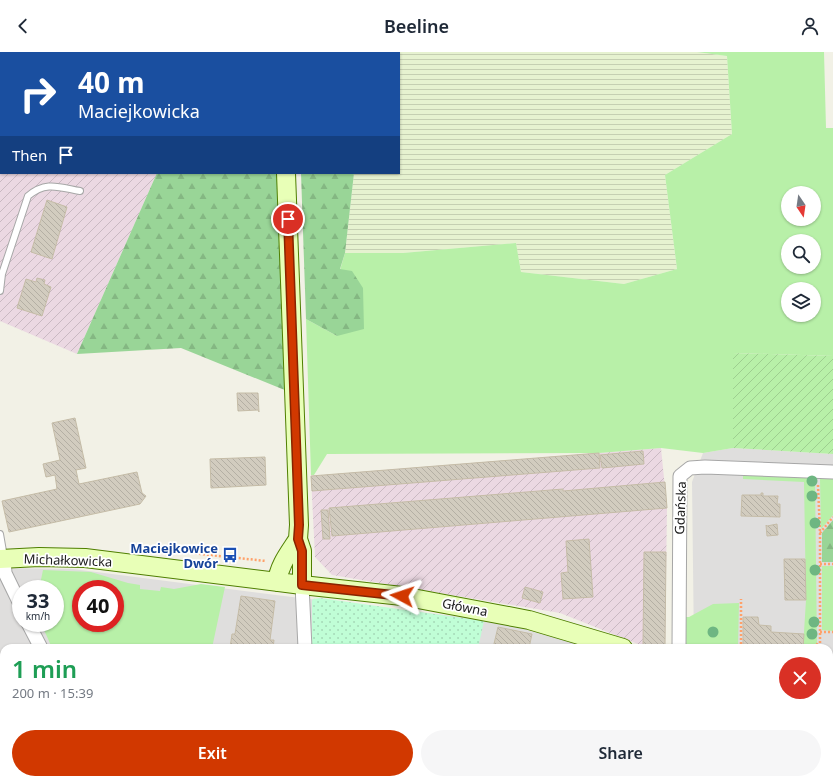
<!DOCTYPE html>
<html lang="en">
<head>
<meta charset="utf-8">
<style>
	body { margin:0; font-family:"Noto Sans",sans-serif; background:#f6f6f7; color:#1f2937; height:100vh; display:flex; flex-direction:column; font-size:15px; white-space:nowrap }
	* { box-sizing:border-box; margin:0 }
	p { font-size:13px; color:#747a83 }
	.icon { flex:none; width:22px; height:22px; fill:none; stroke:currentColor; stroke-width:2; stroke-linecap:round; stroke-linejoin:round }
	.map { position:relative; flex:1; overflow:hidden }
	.details { position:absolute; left:0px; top:592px; width:833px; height:140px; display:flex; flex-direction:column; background:#fff; border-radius:12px 12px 0 0; box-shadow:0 1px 3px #0004 }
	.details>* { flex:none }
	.banner { position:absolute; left:0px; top:0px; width:400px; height:122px; box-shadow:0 1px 3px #0004; background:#1a4fa0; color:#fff; overflow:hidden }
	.needle { width:26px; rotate:167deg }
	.fabs { position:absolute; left:781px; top:134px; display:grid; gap:8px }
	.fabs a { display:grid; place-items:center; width:40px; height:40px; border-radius:50%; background:#fff; box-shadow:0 1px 3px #0004; font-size:20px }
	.speed { position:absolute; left:12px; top:528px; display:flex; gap:8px; font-size:20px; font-weight:700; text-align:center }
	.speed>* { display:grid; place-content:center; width:52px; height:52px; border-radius:50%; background:#fff; box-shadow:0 1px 3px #0004; line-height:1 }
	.speed small { font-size:10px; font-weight:400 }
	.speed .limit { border:6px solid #d22; background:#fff; color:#111 }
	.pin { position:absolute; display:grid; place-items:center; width:34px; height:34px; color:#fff; margin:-17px; border:2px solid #fff; border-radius:50%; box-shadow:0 1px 4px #0007 }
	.me { position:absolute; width:44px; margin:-22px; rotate:275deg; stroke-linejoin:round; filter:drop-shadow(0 0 3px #0008) }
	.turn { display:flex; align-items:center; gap:14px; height:84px; padding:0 12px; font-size:18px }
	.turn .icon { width:52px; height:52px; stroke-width:2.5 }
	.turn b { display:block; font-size:28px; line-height:34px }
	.then { display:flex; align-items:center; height:38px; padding:0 12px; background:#0003; gap:8px; font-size:15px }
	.round { display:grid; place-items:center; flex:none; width:42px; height:42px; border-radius:21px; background:#f6f6f7 }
	.head { display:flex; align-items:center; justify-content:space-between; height:68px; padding:0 12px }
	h1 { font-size:24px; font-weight:600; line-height:30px; color:#1e9e55 }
	.cta { display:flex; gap:8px; margin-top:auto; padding:8px 12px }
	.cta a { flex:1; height:46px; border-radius:24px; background:#d13800; color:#fff; font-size:16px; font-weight:600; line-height:46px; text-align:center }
	.cta a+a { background:#f6f6f7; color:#1f2937 }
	header { display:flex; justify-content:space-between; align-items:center; height:52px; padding:0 12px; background:#fff; font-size:18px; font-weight:600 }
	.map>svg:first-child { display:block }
	.residential { fill:#dfdedd; fill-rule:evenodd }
	.industrial { fill:url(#industrial-furrows) }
	.farmland { fill:url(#farmland-rules) }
	.grass { fill:#b8f0a8; fill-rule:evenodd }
	.forest { fill:url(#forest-firs) }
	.park { fill:url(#park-dots) }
	.garden { fill:url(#garden-furrows) }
	.building { fill:url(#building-back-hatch); stroke:#c5bca7 }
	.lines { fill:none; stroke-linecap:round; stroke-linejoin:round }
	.lane-casing { stroke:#a7a7a7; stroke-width:8 }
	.street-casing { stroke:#a7a7a7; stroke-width:15 }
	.secondary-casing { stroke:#4f7f00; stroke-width:20 }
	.path { stroke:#ffa16a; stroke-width:2.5; stroke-dasharray:2 2; stroke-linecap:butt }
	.lane { stroke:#fff; stroke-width:6 }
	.street { stroke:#fff; stroke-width:13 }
	.secondary { stroke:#e8ffb7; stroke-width:18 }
	.tree { fill:#6eb682 }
	.route-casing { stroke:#882400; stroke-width:10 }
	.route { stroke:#d13800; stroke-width:7 }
	.labels { text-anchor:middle; stroke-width:3.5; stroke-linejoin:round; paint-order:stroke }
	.street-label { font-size:13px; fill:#202020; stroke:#fff }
	.transit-label { font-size:13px; font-weight:bold; fill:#164399; stroke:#fff; text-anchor:end }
</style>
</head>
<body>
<header><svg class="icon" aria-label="back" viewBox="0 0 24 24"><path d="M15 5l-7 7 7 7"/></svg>Beeline<svg class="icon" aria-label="person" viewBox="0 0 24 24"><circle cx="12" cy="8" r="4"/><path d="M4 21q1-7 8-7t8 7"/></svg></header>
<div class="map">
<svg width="833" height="732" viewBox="0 0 833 732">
	<defs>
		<pattern id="industrial-furrows" width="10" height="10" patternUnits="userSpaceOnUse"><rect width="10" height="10" fill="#ebd8e2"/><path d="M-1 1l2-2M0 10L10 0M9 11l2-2" fill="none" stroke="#c9b9c2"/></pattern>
		<pattern id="farmland-rules" width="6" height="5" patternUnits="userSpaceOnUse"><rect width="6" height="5" fill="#e6f2d0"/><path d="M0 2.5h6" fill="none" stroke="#c5cfb2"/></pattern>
		<pattern id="forest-firs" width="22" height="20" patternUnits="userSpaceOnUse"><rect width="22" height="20" fill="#99d597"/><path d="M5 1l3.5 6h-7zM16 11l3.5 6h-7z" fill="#84b782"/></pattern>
		<pattern id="park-dots" width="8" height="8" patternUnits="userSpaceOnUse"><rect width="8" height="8" fill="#c0fed6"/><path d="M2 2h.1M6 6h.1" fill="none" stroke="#a5d9b7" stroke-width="1.8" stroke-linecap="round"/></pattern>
		<pattern id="garden-furrows" width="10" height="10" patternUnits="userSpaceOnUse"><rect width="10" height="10" fill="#b8f0a8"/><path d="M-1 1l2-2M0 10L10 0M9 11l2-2" fill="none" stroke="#9ece90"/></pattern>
		<pattern id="building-back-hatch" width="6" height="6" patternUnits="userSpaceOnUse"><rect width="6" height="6" fill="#d2ccbf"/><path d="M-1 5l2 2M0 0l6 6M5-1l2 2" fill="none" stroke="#b4afa4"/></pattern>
	</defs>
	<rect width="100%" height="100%" fill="#f2f1e6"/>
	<!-- residential -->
	<path class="residential" d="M 733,396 L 833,402 L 833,613 L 829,613 L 829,596 L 694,596 L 692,430 L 703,401 Z
		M 0,516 L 73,517 L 284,544 L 495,569 L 591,596 L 4,596 L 4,728 L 158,728 L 158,732 L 0,732 ZM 21,537 L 55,537 L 55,571 L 21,571 ZM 81,537 L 115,537 L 115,571 L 81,571 Z
		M 829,638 L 833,638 L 833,732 L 737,732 L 736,728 L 829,728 Z
		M 183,728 L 715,728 L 716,732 L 198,732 L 198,730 Z"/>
	<!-- industrial -->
	<path class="industrial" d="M 0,0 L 73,0 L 1,1 L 1,121 L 157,121 L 77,302 L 0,269 Z
		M 661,396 L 667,456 L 665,594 L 643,594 L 560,561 L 332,523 L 315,505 L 311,424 Z"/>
	<!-- farmland -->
	<path class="farmland" d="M 342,0 L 697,0 L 727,4 L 732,82 L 665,123 L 677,217 L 624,232 L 521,220 L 516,191 L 403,201 L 345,201 L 354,121 L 399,121 L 399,1 Z
		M 158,728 L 183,728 L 198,730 L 198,732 L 158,732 Z"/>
	<!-- grass -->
	<path class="grass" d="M 697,0 L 824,0 L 826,76 L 833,76 L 833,304 L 733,301 L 733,396 L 703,401 L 661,396 L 599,401 L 327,402 L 314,423 L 311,423 L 306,267 L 337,284 L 340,218 L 345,201 L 403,201 L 516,191 L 521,220 L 624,232 L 677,217 L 665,123 L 732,82 L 727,4 ZM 788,141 L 814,141 L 814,167 L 788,167 ZM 788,189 L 814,189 L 814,215 L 788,215 ZM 788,237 L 814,237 L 814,263 L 788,263 Z
		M 743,423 L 815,426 L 817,596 L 803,596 L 806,548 L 804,430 L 743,427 Z
		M 820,427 L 833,427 L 833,463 L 821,477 Z
		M 822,514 L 833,514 L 833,579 L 822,578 Z
		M 43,518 L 91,520 L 128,531 L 140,533 L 140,537 L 160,539 L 161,535 L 174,537 L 201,532 L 225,535 L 212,596 L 52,596 L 41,571 L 55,571 L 55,537 L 39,537 ZM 81,537 L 115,537 L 115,571 L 81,571 Z
		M 739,551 L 738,596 L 692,596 L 691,593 L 686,593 L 686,565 L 689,565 L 713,552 Z"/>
	<!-- forest -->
	<path class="forest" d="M 73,0 L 270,0 L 270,1 L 73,1 Z
		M 157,121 L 281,121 L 292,341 L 181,296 L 77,302 Z
		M 301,121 L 354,121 L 345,201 L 340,217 L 352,219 L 363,236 L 364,277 L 337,284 L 306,267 Z
		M 833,468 L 833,510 L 822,510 L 822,481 Z"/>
	<!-- park -->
	<path class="park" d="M 320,546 L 484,569 L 478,596 L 312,596 L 312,549 L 313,547 Z"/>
	<!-- garden -->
	<path class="garden" d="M 733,301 L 833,304 L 833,402 L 733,396 Z"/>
	<!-- building -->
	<path class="building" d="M 0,18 L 1,18 L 1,76 L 0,76 Z
		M 47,148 L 67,155 L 52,207 L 31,200 Z
		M 37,226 L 45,228 L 44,232 L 51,235 L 42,264 L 17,256 L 26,227 L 36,230 Z
		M 237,341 L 258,341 L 259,360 L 258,358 L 238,359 Z
		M 75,366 L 86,416 L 76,418 L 79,432 L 137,420 L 142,441 L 146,444 L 140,452 L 9,480 L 2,449 L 57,437 L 55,423 L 46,425 L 43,412 L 60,408 L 52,371 Z
		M 643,399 L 644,412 L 602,416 L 600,403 Z
		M 599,401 L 600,416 L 312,439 L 311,424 Z
		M 265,405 L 266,433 L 211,436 L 210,407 Z
		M 665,430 L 667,456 L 332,484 L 329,456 L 563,437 L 563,439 Z
		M 761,441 L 763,441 L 763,444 L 778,444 L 777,452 L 780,452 L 780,465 L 741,464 L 742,443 L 761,443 Z
		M 321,458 L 328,458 L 330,487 L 323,487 Z
		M 777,472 L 778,483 L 767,484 L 766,473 L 767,474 Z
		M 589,487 L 593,545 L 563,547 L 561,521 L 568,520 L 566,489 Z
		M 644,500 L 666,500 L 665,594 L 643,594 Z
		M 784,507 L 805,507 L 806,548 L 785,548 Z
		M 525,535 L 543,540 L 540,551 L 522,546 Z
		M 241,544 L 275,549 L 270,588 L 274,588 L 273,596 L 230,596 L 232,582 L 235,582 Z
		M 743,565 L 758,565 L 759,573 L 771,574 L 771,580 L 804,582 L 803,596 L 743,596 Z
		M 498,575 L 532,582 L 529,596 L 493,596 Z
		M 829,638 L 833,638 L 833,662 L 829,662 Z
		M 0,642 L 4,642 L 4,666 L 0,666 Z
		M 829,662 L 833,662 L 833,710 L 830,710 Z
		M 831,717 L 833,731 L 824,732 L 824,728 L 829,728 L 829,718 Z
		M 0,723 L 4,723 L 4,728 L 38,728 L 38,732 L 0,732 Z
		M 38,728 L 59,728 L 59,732 L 38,732 Z
		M 69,728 L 94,728 L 94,732 L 69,732 Z
		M 472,728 L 639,728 L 639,732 L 472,732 Z
		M 787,728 L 803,728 L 804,732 L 788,732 Z
		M 807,728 L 813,728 L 814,732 L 807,732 Z
		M 815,728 L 821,728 L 822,732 L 815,732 Z"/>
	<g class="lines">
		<defs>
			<path id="lane" d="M 0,239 L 2,222 L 28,144 C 46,129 58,135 80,139
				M 0,482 L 4,505"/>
			<path id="street" d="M 4,507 L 5,521 L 21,554
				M 302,533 L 305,596
				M 28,571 L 41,596
				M 679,596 L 680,424 L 690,416 L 705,415 L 833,420
				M 348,728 L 348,732
				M 64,732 L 64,728"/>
			<path id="secondary" d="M 282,0 L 282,1
				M 286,121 L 299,473 L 298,487 L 302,499 L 302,533
				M 0,507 L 39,505 L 85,506 L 302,533 L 402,544 L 529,568 L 623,596
				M 277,530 C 279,513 289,501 298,487
				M 829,621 L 833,621
				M 725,728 L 726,732"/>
		</defs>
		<!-- lane casing -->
		<use href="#lane" class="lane-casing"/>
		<!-- street casing -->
		<use href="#street" class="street-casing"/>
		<!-- secondary casing -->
		<use href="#secondary" class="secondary-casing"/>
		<!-- path -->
		<path class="path" d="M 818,433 L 820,481 L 820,596
			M 820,481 L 833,465
			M 191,501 L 266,509
			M 820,512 L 833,512
			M 820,580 L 833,580
			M 741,596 L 741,547
			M 814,596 L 819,590"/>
		<!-- lane -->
		<use href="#lane" class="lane"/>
		<!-- street -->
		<use href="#street" class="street"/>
		<!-- secondary -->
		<use href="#secondary" class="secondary"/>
	</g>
	<!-- trees -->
	<g class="tree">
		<circle cx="812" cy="429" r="5.5"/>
		<circle cx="812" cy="444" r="5.5"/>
		<circle cx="815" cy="471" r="5.5"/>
		<circle cx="815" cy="518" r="5.5"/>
		<circle cx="814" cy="570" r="5.5"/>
		<circle cx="713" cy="580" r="5.5"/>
		<circle cx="812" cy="582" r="5.5"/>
	</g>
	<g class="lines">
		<defs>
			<path id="route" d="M 288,167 L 299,473 L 298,487 L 302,499 L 302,533 L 402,544"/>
		</defs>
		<!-- route casing -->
		<use href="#route" class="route-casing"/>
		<!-- route -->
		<use href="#route" class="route"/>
	</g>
	<!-- icons -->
	<defs>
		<symbol id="bus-bare" viewBox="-9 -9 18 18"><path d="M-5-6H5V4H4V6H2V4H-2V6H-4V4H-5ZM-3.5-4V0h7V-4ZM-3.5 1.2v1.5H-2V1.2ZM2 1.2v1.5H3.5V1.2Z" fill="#1a4fb4" stroke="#fff" stroke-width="2.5" paint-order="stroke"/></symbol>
	</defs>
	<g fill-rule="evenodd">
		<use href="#bus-bare" x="219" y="492" width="22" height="22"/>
	</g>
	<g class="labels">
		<!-- street labels -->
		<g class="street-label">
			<text transform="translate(680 456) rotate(-88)" y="5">Gdańska</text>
			<text transform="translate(68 508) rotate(2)" y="5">Michałkowicka</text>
			<text transform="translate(465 555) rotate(11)" y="5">Główna</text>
		</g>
		<!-- transit labels -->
		<g class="transit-label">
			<text x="218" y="501">Maciejkowice<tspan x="218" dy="15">Dwór</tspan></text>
		</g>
	</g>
</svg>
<div class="fabs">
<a><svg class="needle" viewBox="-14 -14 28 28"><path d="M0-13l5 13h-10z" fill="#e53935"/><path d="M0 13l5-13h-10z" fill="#747a83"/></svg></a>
<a><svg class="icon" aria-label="search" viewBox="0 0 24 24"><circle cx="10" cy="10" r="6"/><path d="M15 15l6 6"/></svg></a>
<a><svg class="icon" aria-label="layers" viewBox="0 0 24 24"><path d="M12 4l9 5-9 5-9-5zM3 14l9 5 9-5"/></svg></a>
</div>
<div class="speed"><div>33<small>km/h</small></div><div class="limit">40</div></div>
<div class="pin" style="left:288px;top:167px;background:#d93025"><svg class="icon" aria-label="arrive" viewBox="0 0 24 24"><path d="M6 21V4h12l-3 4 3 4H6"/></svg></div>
<svg class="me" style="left:402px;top:544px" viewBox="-20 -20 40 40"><path d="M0-17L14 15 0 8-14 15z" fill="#d13800" stroke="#fff" stroke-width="4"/></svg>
<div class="banner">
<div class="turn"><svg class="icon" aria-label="right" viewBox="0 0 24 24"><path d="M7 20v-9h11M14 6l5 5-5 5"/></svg><div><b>40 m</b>Maciejkowicka</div></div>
<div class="then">Then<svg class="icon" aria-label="arrive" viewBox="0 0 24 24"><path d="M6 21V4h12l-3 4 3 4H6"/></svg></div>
</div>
<section class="details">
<div class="head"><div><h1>1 min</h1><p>200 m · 15:39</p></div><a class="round" style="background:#d93025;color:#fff"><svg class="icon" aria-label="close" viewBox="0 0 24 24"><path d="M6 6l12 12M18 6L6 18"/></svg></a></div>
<div class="cta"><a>Exit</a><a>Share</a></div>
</section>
</div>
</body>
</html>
